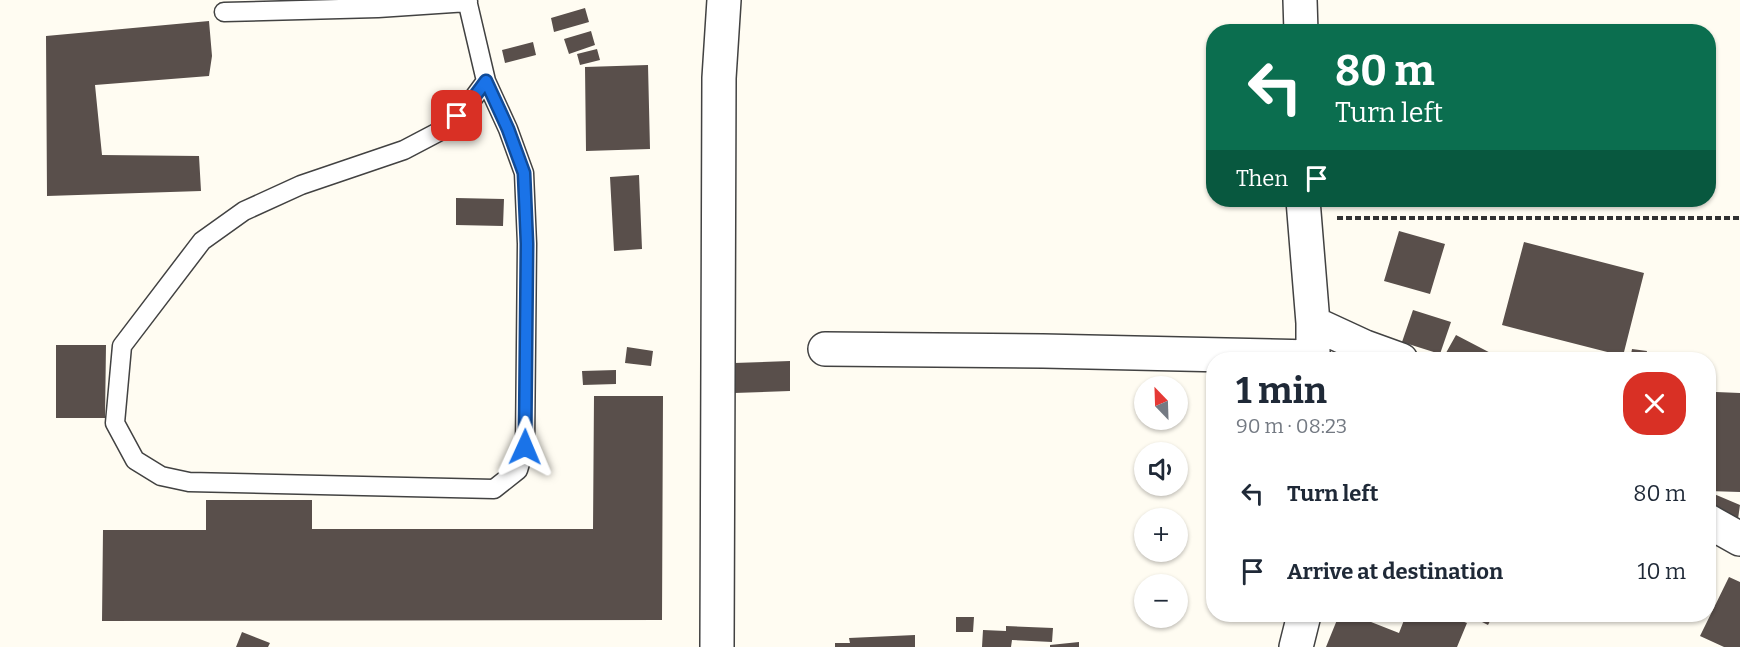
<!DOCTYPE html>
<html lang="en">
<head>
<meta charset="utf-8">
<style>
	body { margin:0; font-family:Bitter,serif; background:#f2f2f3; color:#1f2937; height:100vh; display:flex; flex-direction:column; font-size:22px; white-space:nowrap }
	* { box-sizing:border-box; margin:0 }
	p { font-size:20px; color:#747a83 }
	.icon { flex:none; width:33px; height:33px; fill:none; stroke:currentColor; stroke-width:2; stroke-linecap:round; stroke-linejoin:round }
	.map { position:relative; flex:1; overflow:hidden }
	.panel { position:absolute; left:1206px; top:352px; width:510px; height:270px; display:flex; flex-direction:column; background:#fff; border-radius:24px; box-shadow:0 2px 4px #0004 }
	.panel>* { flex:none }
	.banner { position:absolute; left:1206px; top:24px; width:510px; height:183px; border-radius:24px; box-shadow:0 2px 4px #0004; background:#0b6e4f; color:#fff; overflow:hidden }
	.needle { width:39px; rotate:337deg }
	.controls { position:absolute; left:1134px; top:376px; display:grid; gap:12px }
	.controls a { display:grid; place-items:center; width:54px; height:54px; border-radius:50%; background:#fff; box-shadow:0 2px 4px #0004; font-size:30px }
	.pin { position:absolute; display:grid; place-items:center; width:51px; height:51px; color:#fff; margin:-26px; border-radius:12px; box-shadow:0 3px 9px #0006 }
	.me { position:absolute; width:66px; margin:-33px; rotate:1deg; stroke-linejoin:round; filter:drop-shadow(0 0 4px #0008) }
	.turn { display:flex; align-items:center; gap:21px; height:126px; padding:0 30px; font-size:27px }
	.turn .icon { width:78px; height:78px; stroke-width:2.5 }
	.turn b { display:block; font-size:42px; line-height:51px }
	.then { display:flex; align-items:center; height:57px; padding:0 30px; background:#0003; gap:12px; font-size:22px }
	.round { display:grid; place-items:center; flex:none; width:63px; height:63px; border-radius:24px; background:#f2f2f3 }
	.head { display:flex; align-items:center; justify-content:space-between; height:102px; padding:0 30px }
	h1 { font-size:36px; font-weight:700; line-height:45px }
	ul { padding:0; list-style:none }
	li { display:flex; align-items:center; gap:18px; height:78px; padding:0 30px }
	li div { flex:1 }
	li b { display:block; font-size:22px }
	li em { font-style:normal }
	.map>svg:first-child { display:block }
	.building { fill:#594f4b }
	.lines { fill:none; stroke-linecap:round; stroke-linejoin:round }
	.lane-casing { stroke:#424242; stroke-width:21 }
	.street-casing { stroke:#424242; stroke-width:36 }
	.path { stroke:#313131; stroke-width:4; stroke-dasharray:6 3; stroke-linecap:butt }
	.lane { stroke:#fff; stroke-width:18 }
	.street { stroke:#fff; stroke-width:33 }
	.route-casing { stroke:#114b97; stroke-width:15 }
	.route { stroke:#1a73e8; stroke-width:10 }
</style>
</head>
<body>
<div class="map">
<svg width="1740" height="647" viewBox="0 0 1740 647">
	<rect width="100%" height="100%" fill="#fffcf2"/>
	<!-- building -->
	<path class="building" d="M 585,8 L 589,22 L 554,32 L 551,18 Z
		M 209,21 L 212,56 L 209,76 L 95,85 L 102,155 L 199,156 L 201,191 L 47,196 L 46,36 Z
		M 591,31 L 595,45 L 569,54 L 564,39 Z
		M 533,42 L 536,55 L 505,63 L 502,50 Z
		M 597,49 L 600,60 L 580,65 L 577,54 Z
		M 648,65 L 650,149 L 586,151 L 585,67 Z
		M 639,175 L 642,249 L 614,251 L 610,177 Z
		M 456,198 L 504,199 L 503,226 L 456,225 Z
		M 1399,231 L 1445,244 L 1430,294 L 1384,281 Z
		M 1524,242 L 1644,273 L 1623,356 L 1502,325 Z
		M 1413,310 L 1451,322 L 1440,354 L 1402,342 Z
		M 1456,335 L 1504,360 L 1442,360 Z
		M 56,345 L 106,345 L 105,418 L 56,418 Z
		M 627,347 L 653,351 L 651,366 L 625,363 Z
		M 1632,349 L 1647,351 L 1645,360 L 1630,360 Z
		M 1540,353 L 1556,360 L 1537,360 Z
		M 790,361 L 790,391 L 734,393 L 734,363 Z
		M 616,370 L 616,384 L 583,385 L 582,371 Z
		M 1716,392 L 1740,393 L 1740,492 L 1708,491 L 1710,408 L 1716,408 Z
		M 594,396 L 663,396 L 662,620 L 102,621 L 103,530 L 206,530 L 206,500 L 312,500 L 312,529 L 593,529 Z
		M 1714,494 L 1740,505 L 1738,519 L 1709,507 Z
		M 1729,577 L 1740,582 L 1740,647 L 1724,647 L 1700,636 Z
		M 1339,615 L 1369,615 L 1366,620 L 1399,633 L 1406,615 L 1446,615 L 1467,623 L 1457,647 L 1326,647 Z
		M 1468,615 L 1493,615 L 1488,625 Z
		M 956,617 L 974,617 L 973,632 L 956,632 Z
		M 1006,626 L 1053,628 L 1052,642 L 1012,640 L 1011,647 L 982,647 L 983,630 L 1006,631 Z
		M 242,632 L 270,643 L 268,647 L 236,647 Z
		M 915,635 L 915,647 L 835,647 L 835,643 L 850,643 L 849,638 Z
		M 1079,642 L 1079,647 L 1050,647 L 1050,645 Z"/>
	<g class="lines">
		<defs>
			<path id="lane" d="M 467,0 L 486,81 L 508,129 L 524,173 L 527,244 L 525,447 L 518,470 L 494,489 L 189,482 L 161,476 L 135,460 L 115,423 L 122,346 L 202,241 L 244,211 L 301,185 L 404,150 L 444,129 L 469,104 L 486,81
				M 224,12 L 378,8 L 468,2"/>
			<path id="street" d="M 1300,0 L 1301,32
				M 1303,200 L 1313,323 L 1313,360
				M 1313,323 L 1365,347 L 1401,360
				M 825,349 L 1043,351 L 1313,357
				M 1708,521 L 1740,539
				M 717,647 L 719,78 L 724,0
				M 1296,647 L 1304,615"/>
		</defs>
		<!-- lane casing -->
		<use href="#lane" class="lane-casing"/>
		<!-- street casing -->
		<use href="#street" class="street-casing"/>
		<!-- path -->
		<path class="path" d="M 1337,218 L 1740,218"/>
		<!-- lane -->
		<use href="#lane" class="lane"/>
		<!-- street -->
		<use href="#street" class="street"/>
	</g>
	<g class="lines">
		<defs>
			<path id="route" d="M 457,116 L 469,104 L 486,81 L 508,129 L 524,173 L 527,244 L 525,447"/>
		</defs>
		<!-- route casing -->
		<use href="#route" class="route-casing"/>
		<!-- route -->
		<use href="#route" class="route"/>
	</g>
</svg>
<div class="controls">
<a><svg class="needle" viewBox="-14 -14 28 28"><path d="M0-13l5 13h-10z" fill="#e53935"/><path d="M0 13l5-13h-10z" fill="#747a83"/></svg></a>
<a><svg class="icon" aria-label="sound" viewBox="0 0 24 24"><path d="M4 9h4l5-4v14l-5-4H4zM17 9q2 3 0 6"/></svg></a>
<a>+</a>
<a>−</a>
</div>
<div class="pin" style="left:457px;top:116px;background:#d93025"><svg class="icon" aria-label="arrive" viewBox="0 0 24 24"><path d="M6 21V4h12l-3 4 3 4H6"/></svg></div>
<svg class="me" style="left:525px;top:447px" viewBox="-20 -20 40 40"><path d="M0-17L14 15 0 8-14 15z" fill="#1a73e8" stroke="#fff" stroke-width="4"/></svg>
<div class="banner">
<div class="turn"><svg class="icon" aria-label="left" viewBox="0 0 24 24"><path d="M17 20v-9H6M10 6l-5 5 5 5"/></svg><div><b>80 m</b>Turn left</div></div>
<div class="then">Then<svg class="icon" aria-label="arrive" viewBox="0 0 24 24"><path d="M6 21V4h12l-3 4 3 4H6"/></svg></div>
</div>
<section class="panel">
<div class="head"><div><h1>1 min</h1><p>90 m · 08:23</p></div><a class="round" style="background:#d93025;color:#fff"><svg class="icon" aria-label="close" viewBox="0 0 24 24"><path d="M6 6l12 12M18 6L6 18"/></svg></a></div>
<ul>
<li><svg class="icon" aria-label="left" viewBox="0 0 24 24"><path d="M17 20v-9H6M10 6l-5 5 5 5"/></svg><div><b>Turn left</b></div><em>80 m</em></li>
<li><svg class="icon" aria-label="arrive" viewBox="0 0 24 24"><path d="M6 21V4h12l-3 4 3 4H6"/></svg><div><b>Arrive at destination</b></div><em>10 m</em></li>
</ul>
</section>
</div>
</body>
</html>
